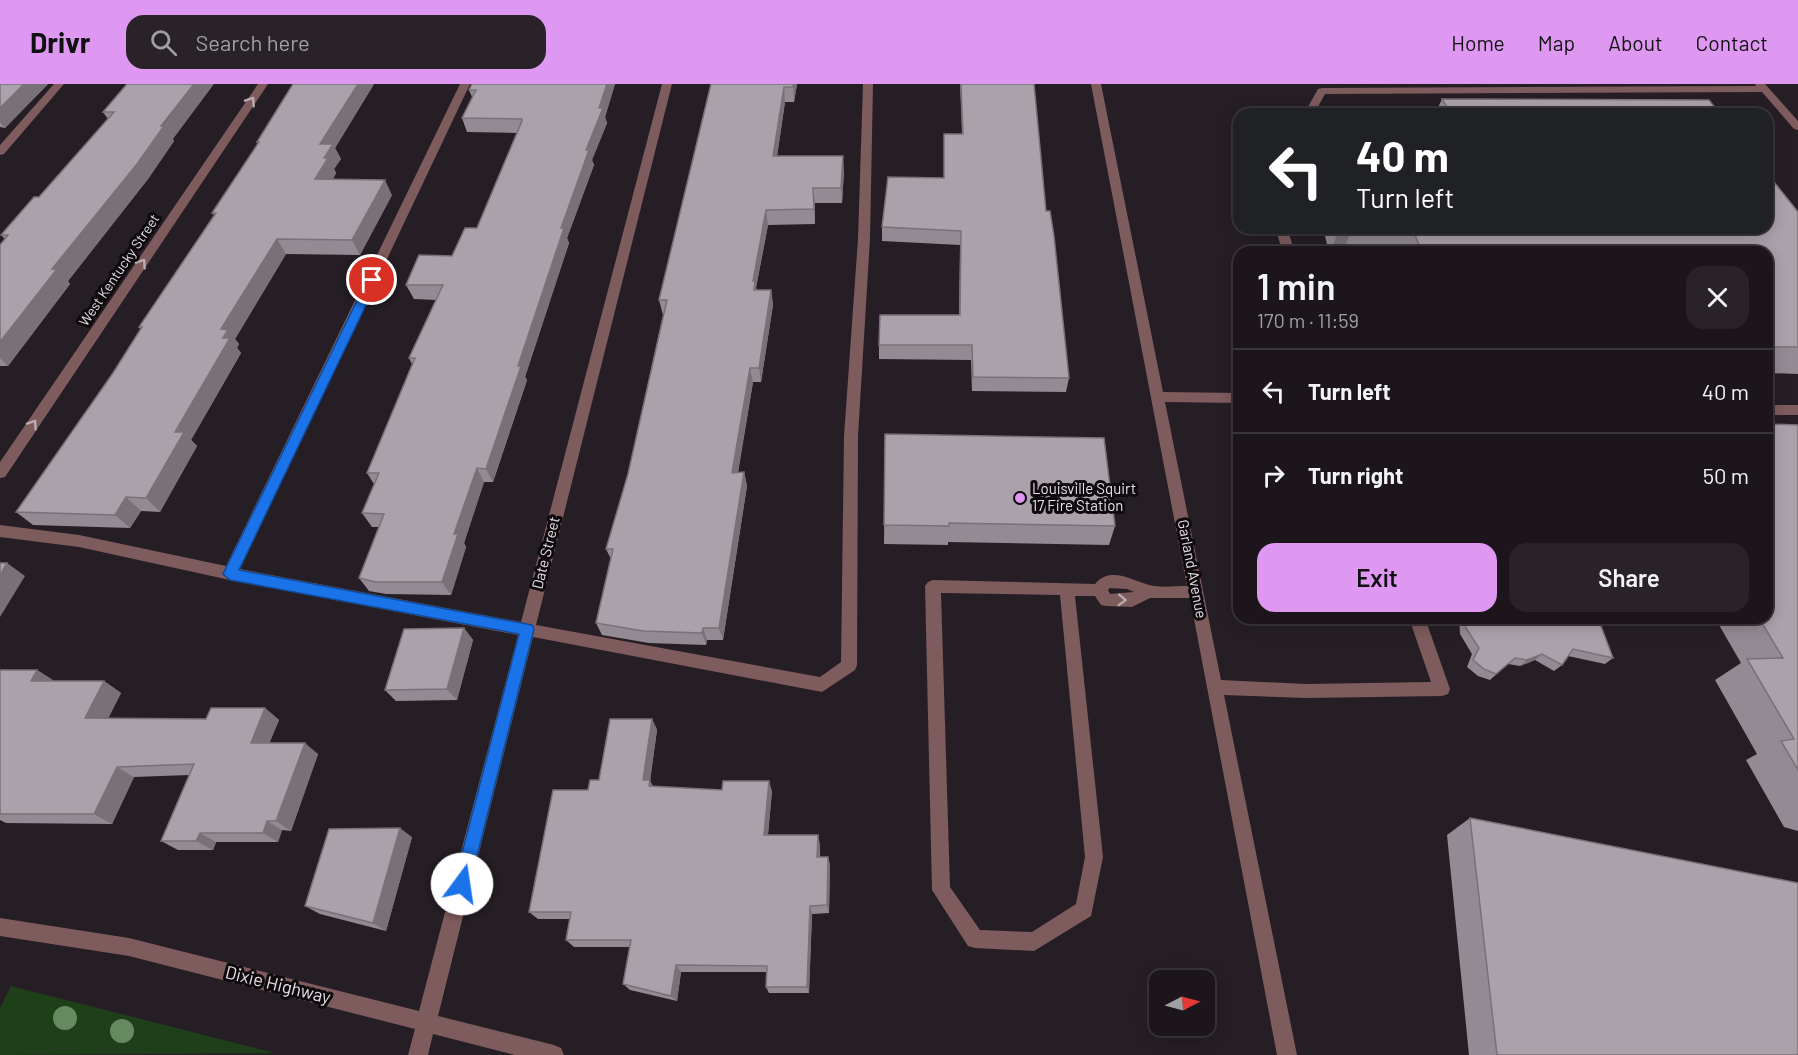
<!DOCTYPE html>
<html lang="en">
<head>
<meta charset="utf-8">
<style>
	body { margin:0; font-family:Barlow,sans-serif; background:#292329; color:#f1f3f6; height:100vh; display:flex; flex-direction:column; font-size:22px; white-space:nowrap }
	* { box-sizing:border-box; margin:0 }
	p { font-size:20px; color:#a09fa3 }
	.icon { flex:none; width:33px; height:33px; fill:none; stroke:currentColor; stroke-width:2; stroke-linecap:round; stroke-linejoin:round }
	.map { position:relative; flex:1; overflow:hidden }
	.side { position:absolute; left:1233px; top:162px; width:540px; height:378px; display:flex; flex-direction:column; background:#1c161c; border-radius:18px; box-shadow:0 3px 15px #0003,0 0 0 2px #3a353b }
	.side>* { flex:none }
	.guide { position:absolute; left:1233px; top:24px; width:540px; height:126px; border-radius:18px; box-shadow:0 3px 15px #0003,0 0 0 2px #3a353b; background:#202124; color:#fff; overflow:hidden }
	.needle { width:39px; rotate:84deg }
	.fabs { position:absolute; left:1149px; top:886px; display:grid; gap:12px }
	.fabs a { display:grid; place-items:center; width:66px; height:66px; border-radius:12px; background:#1c161c; box-shadow:0 3px 15px #0003,0 0 0 2px #3a353b; font-size:30px }
	.pin { position:absolute; display:grid; place-items:center; width:51px; height:51px; color:#fff; margin:-26px; border:3px solid #fff; border-radius:50%; box-shadow:0 2px 6px #0007 }
	.me { position:absolute; width:66px; margin:-33px; rotate:14deg; stroke-linejoin:round; filter:drop-shadow(0 0 4px #0008) }
	.turn { display:flex; align-items:center; gap:21px; height:126px; padding:0 24px; font-size:27px }
	.turn .icon { width:78px; height:78px; stroke-width:2.5 }
	.turn b { display:block; font-size:42px; line-height:51px }
	.round { display:grid; place-items:center; flex:none; width:63px; height:63px; border-radius:18px; background:#292329 }
	.headline { display:flex; align-items:center; justify-content:space-between; height:102px; padding:0 24px }
	h1 { font-size:36px; font-weight:600; line-height:45px }
	.button { display:flex; gap:12px; margin-top:auto; padding:12px 24px }
	.button a { flex:1; height:69px; border-radius:18px; background:#de98f2; color:#111; font-size:24px; font-weight:600; line-height:69px; text-align:center }
	.button a+a { background:#292329; color:#f1f3f6 }
	ul { padding:0; list-style:none }
	li { display:flex; align-items:center; gap:18px; height:84px; padding:0 24px; border-top:2px solid #3a353b }
	li div { flex:1 }
	li b { display:block; font-size:22px }
	li em { font-style:normal }
	header { display:flex; align-items:center; gap:36px; box-sizing:border-box; height:84px; padding:0 30px; background:#de98f2; color:#111 }
	header strong { font-size:28px }
	nav { display:flex; gap:33px; margin-inline-start:auto; font-size:21px }
	.search { width:420px; height:54px; background:#292329; display:flex; align-items:center; gap:15px; box-sizing:border-box; padding:0 21px; border-radius:18px; color:#a09fa3; font-size:22px }
	.map>svg:first-child { display:block }
	.green { fill:#1f3f1b }
	.lines { fill:none; stroke-linecap:round; stroke-linejoin:round }
	.minor { fill:#7e5b5d; fill-rule:evenodd }
	.tree { fill:#668a60 }
	.wall { fill:#938a93 }
	.shaded-wall { fill:#787178 }
	.building { fill:#aba1ab; stroke:#787178; stroke-width:1.5 }
	.oneway { stroke:#bcabaf }
	.route { fill:#1a73e8; stroke:#114b97; stroke-width:1.5 }
	.poi-dot { fill:#de98f2; stroke:#0d090d; stroke-width:2 }
	.labels { text-anchor:middle; stroke-width:6; stroke-linejoin:round; paint-order:stroke }
	.far-street-label { font-size:14px; fill:#e5e0e5; stroke:#0d090d }
	.poi-label { font-size:15px; fill:#e5e0e5; stroke:#0d090d; text-anchor:start }
	.street-label { font-size:15px; fill:#e5e0e5; stroke:#0d090d }
	.near-street-label { font-size:18px; fill:#e5e0e5; stroke:#0d090d }
</style>
</head>
<body>
<header>
<strong>Drivr</strong>
<div class="search"><svg class="icon" aria-label="search" viewBox="0 0 24 24"><circle cx="10" cy="10" r="6"/><path d="M15 15l6 6"/></svg>Search here</div>
<nav><a>Home</a><a>Map</a><a>About</a><a>Contact</a></nav>
</header>
<div class="map">
<svg width="1798" height="971" viewBox="0 0 1798 971">
	<rect width="100%" height="100%" fill="#261e25"/>
	<!-- green -->
	<path class="green" d="M 11,902 L 275,969 L 0,971 L 0,924 Z"/>
	<g class="lines">
		<!-- minor -->
		<path class="minor" d="M 54,0 L 64,0 L 4,70 L 0,71 L 0,61 Z
			M 258,0 L 268,0 L 5,393 L 0,394 L 0,378 Z
			M 460,0 L 470,0 L 240,485 L 521,538 L 662,0 L 672,0 L 536,541 L 820,593 L 841,578 L 844,352 L 858,155 L 863,0 L 873,0 L 870,155 L 858,352 L 857,581 L 855,586 L 822,608 L 533,553 L 438,932 L 554,961 L 561,964 L 564,971 L 515,971 L 433,950 L 428,971 L 408,971 L 415,945 L 129,872 L 0,852 L 0,834 L 129,854 L 419,927 L 518,551 L 230,496 L 79,463 L 0,453 L 0,441 L 79,451 L 226,482 Z
			M 1091,0 L 1101,0 L 1163,308 L 1239,309 L 1239,319 L 1165,318 L 1221,596 L 1306,600 L 1431,598 L 1409,534 L 1425,534 L 1450,605 L 1448,610 L 1442,612 L 1306,614 L 1224,611 L 1297,971 L 1277,971 L 1190,514 L 1150,514 L 1132,523 L 1106,522 L 1101,521 L 1095,512 L 1075,512 L 1103,773 L 1091,832 L 1034,867 L 975,864 L 968,862 L 932,806 L 925,502 L 928,498 L 933,496 L 1095,500 C 1110,482 1131,496 1149,501 C 1160,504 1175,502 1187,502 ZM 1110,504 L 1127,505 L 1134,508 L 1110,510 L 1108,506 ZM 941,509 L 1060,511 L 1085,773 L 1076,820 L 1032,848 L 980,846 L 950,803 Z
			M 1755,0 L 1765,0 L 1798,37 L 1798,46 L 1794,45 L 1762,8 L 1325,10 L 1314,30 L 1304,30 L 1318,5 L 1322,4 L 1756,2 Z
			M 1275,144 L 1287,144 L 1295,168 L 1283,168 Z
			M 1767,321 L 1798,321 L 1798,331 L 1767,331 Z"/>
	</g>
	<!-- trees -->
	<g class="tree">
		<circle cx="65" cy="934" r="12"/>
		<circle cx="122" cy="947" r="12"/>
	</g>
	<!-- wall -->
	<path class="wall" d="M 0,0 L 48,0 L 5,44 L 0,43 Z
		M 127,0 L 174,57 L 148,95 L 68,197 L 70,200 L 8,282 L 0,282 L 0,161 L 5,155 L 1,151 L 39,113 L 108,35 L 103,28 Z
		M 293,0 L 374,0 L 335,64 L 341,75 L 334,85 L 336,89 L 333,95 L 392,111 L 360,171 L 286,170 L 235,255 L 239,260 L 237,264 L 241,269 L 191,356 L 197,362 L 160,428 L 141,427 L 130,444 L 33,441 L 16,428 L 113,289 L 141,245 L 139,243 L 214,131 L 212,129 L 258,60 L 257,58 Z
		M 472,0 L 615,0 L 605,33 L 607,39 L 592,76 L 594,81 L 567,154 L 569,159 L 525,293 L 527,296 L 493,398 L 484,398 L 464,459 L 466,463 L 451,511 L 386,510 L 369,507 L 359,494 L 379,443 L 372,443 L 362,429 L 374,400 L 367,389 L 412,280 L 409,274 L 436,216 L 414,215 L 406,201 L 452,172 L 477,144 L 517,49 L 467,48 L 462,34 L 472,13 L 469,6 Z
		M 711,0 L 797,0 L 794,18 L 785,18 L 777,72 L 844,87 L 842,119 L 815,119 L 815,140 L 768,141 L 756,204 L 757,206 L 771,206 L 773,221 L 761,298 L 753,298 L 738,389 L 744,388 L 747,402 L 723,556 L 707,556 L 706,561 L 649,559 L 602,551 L 596,539 L 611,475 L 606,465 L 628,390 L 663,231 L 659,216 Z
		M 960,0 L 1034,0 L 1046,127 L 1069,294 L 1066,308 L 972,307 L 971,276 L 879,275 L 879,261 L 959,231 L 960,161 L 882,157 L 882,143 L 944,94 L 944,50 L 962,50 Z
		M 1442,15 L 1720,30 L 1435,30 Z
		M 1798,128 L 1798,290 L 1767,289 L 1767,168 L 1384,168 L 1370,164 L 1345,162 L 1329,168 L 1323,144 L 1767,144 Z
		M 1798,341 L 1798,747 L 1784,743 L 1746,676 L 1757,670 L 1715,596 L 1741,579 L 1715,534 L 1767,534 Z
		M 885,350 L 1115,442 L 1109,461 L 948,458 L 948,461 L 884,460 Z
		M 1459,534 L 1598,534 L 1613,574 L 1605,580 L 1568,572 L 1562,581 L 1554,587 L 1535,576 L 1520,582 L 1508,580 L 1490,596 L 1478,592 L 1467,583 L 1472,570 L 1460,550 Z
		M 464,544 L 473,556 L 457,616 L 396,617 L 385,606 Z
		M 0,586 L 37,586 L 54,597 L 104,597 L 121,609 L 108,634 L 206,635 L 265,624 L 279,636 L 269,659 L 318,670 L 291,747 L 282,746 L 278,758 L 216,758 L 213,766 L 178,766 L 161,757 L 189,691 L 134,693 L 112,740 L 6,739 L 0,736 Z
		M 652,635 L 657,646 L 650,697 L 653,702 L 722,706 L 772,707 L 768,751 L 820,760 L 820,773 L 828,773 L 830,781 L 829,829 L 812,830 L 809,909 L 769,909 L 766,903 L 767,888 L 681,888 L 677,917 L 630,906 L 623,900 L 630,863 L 574,863 L 566,856 L 570,835 L 538,835 L 529,828 L 588,706 L 599,696 Z
		M 1470,734 L 1798,971 L 1469,971 L 1447,751 Z
		M 412,753 L 386,847 L 320,830 L 305,822 Z"/>
	<!-- shaded-wall -->
	<path class="shaded-wall" d="M 24,0 L 48,0 L 5,44 L 0,38 L 0,24 Z
		M 194,0 L 214,0 L 173,55 L 174,57 L 148,95 L 68,197 L 70,200 L 8,282 L 0,274 L 0,258 L 52,185 Z
		M 358,0 L 374,0 L 335,64 L 341,75 L 334,85 L 336,89 L 324,110 L 315,95 L 320,60 Z
		M 607,0 L 615,0 L 605,33 L 607,39 L 592,76 L 594,81 L 567,154 L 569,159 L 525,293 L 527,296 L 493,398 L 486,385 Z
		M 793,0 L 797,0 L 794,18 L 793,3 Z
		M 784,3 L 785,18 L 775,87 L 773,72 Z
		M 843,72 L 844,87 L 842,119 L 841,104 Z
		M 385,96 L 392,111 L 360,171 L 352,156 Z
		M 813,104 L 815,119 L 815,140 L 814,125 Z
		M 766,126 L 768,141 L 756,204 L 758,212 L 756,221 L 753,197 Z
		M 1340,144 L 1353,144 L 1345,162 L 1330,168 Z
		M 277,155 L 286,170 L 235,255 L 239,260 L 237,264 L 241,269 L 191,356 L 197,362 L 160,428 L 146,414 L 175,348 L 223,254 L 221,245 Z
		M 771,206 L 773,221 L 761,298 L 759,284 Z
		M 750,284 L 753,298 L 735,403 L 732,389 Z
		M 477,384 L 484,398 L 464,459 L 466,463 L 451,511 L 442,498 L 454,450 Z
		M 744,388 L 747,402 L 723,556 L 719,544 Z
		M 126,413 L 141,427 L 130,444 L 115,431 Z
		M 7,479 L 25,492 L 0,533 L 0,491 Z
		M 464,544 L 473,556 L 457,616 L 447,605 Z
		M 703,544 L 707,556 L 706,561 L 702,549 Z
		M 1542,570 L 1535,576 L 1520,582 L 1527,576 Z
		M 37,586 L 56,598 L 31,597 Z
		M 104,597 L 121,609 L 103,645 L 85,634 Z
		M 265,624 L 279,636 L 265,670 L 251,659 Z
		M 652,635 L 657,646 L 650,697 L 655,706 L 649,706 L 643,696 Z
		M 305,659 L 318,670 L 291,747 L 276,737 Z
		M 117,683 L 134,693 L 112,740 L 94,730 Z
		M 769,697 L 772,707 L 767,760 L 764,751 Z
		M 267,737 L 282,746 L 278,758 L 263,749 Z
		M 400,744 L 412,753 L 386,847 L 373,839 Z
		M 200,749 L 216,758 L 213,766 L 196,757 Z
		M 818,751 L 820,760 L 819,782 L 817,773 Z
		M 828,773 L 830,781 L 829,829 L 827,821 Z
		M 810,822 L 812,830 L 809,909 L 807,903 Z
		M 676,881 L 681,888 L 677,917 L 671,912 Z"/>
	<!-- building -->
	<path class="building" d="M 0,0 L 24,0 L 0,24 Z
		M 127,0 L 194,0 L 161,42 L 164,42 L 137,80 L 52,185 L 57,185 L 0,258 L 0,161 L 8,151 L 1,151 L 34,113 L 39,113 L 114,28 L 103,28 Z
		M 293,0 L 358,0 L 320,60 L 333,60 L 324,74 L 328,74 L 315,95 L 385,96 L 352,156 L 277,155 L 221,245 L 228,246 L 223,254 L 230,254 L 175,348 L 184,348 L 146,414 L 126,413 L 115,431 L 16,428 L 113,289 L 142,243 L 139,243 L 216,129 L 212,129 L 259,58 L 257,58 Z
		M 472,0 L 607,0 L 599,24 L 603,24 L 586,66 L 589,66 L 561,144 L 564,144 L 518,282 L 521,282 L 486,385 L 477,384 L 454,450 L 458,450 L 442,498 L 376,498 L 359,494 L 384,430 L 362,429 L 379,389 L 367,389 L 415,274 L 409,274 L 443,201 L 406,201 L 419,171 L 452,172 L 465,144 L 477,144 L 522,37 L 522,35 L 462,34 L 476,6 L 469,6 Z
		M 711,0 L 793,0 L 793,3 L 784,3 L 773,72 L 843,72 L 841,104 L 813,104 L 814,125 L 766,126 L 753,197 L 755,197 L 754,206 L 771,206 L 759,284 L 750,284 L 732,389 L 744,388 L 719,544 L 703,544 L 702,549 L 643,547 L 596,539 L 613,465 L 606,465 L 628,390 L 667,216 L 659,216 Z
		M 961,0 L 1034,0 L 1046,127 L 1050,127 L 1054,152 L 1069,294 L 973,293 L 972,261 L 879,261 L 880,231 L 960,231 L 961,147 L 882,143 L 888,93 L 944,94 L 944,50 L 963,50 Z
		M 1442,15 L 1709,16 L 1720,30 L 1451,30 Z
		M 1767,89 L 1798,128 L 1798,263 L 1767,263 L 1767,168 L 1422,168 L 1413,146 L 1407,144 L 1767,144 Z
		M 1767,340 L 1798,341 L 1798,686 L 1781,657 L 1794,655 L 1747,575 L 1783,574 L 1759,534 L 1767,534 Z
		M 885,350 L 1104,354 L 1115,442 L 949,439 L 949,442 L 884,441 Z
		M 0,479 L 7,479 L 0,491 Z
		M 1465,534 L 1598,534 L 1613,574 L 1573,565 L 1562,581 L 1542,570 L 1527,576 L 1515,574 L 1496,590 L 1484,585 L 1473,576 L 1479,564 L 1466,544 Z
		M 464,544 L 447,605 L 385,606 L 404,545 Z
		M 0,586 L 37,586 L 31,597 L 104,597 L 85,634 L 206,635 L 211,624 L 265,624 L 251,659 L 305,659 L 276,737 L 267,737 L 263,749 L 200,749 L 196,757 L 161,757 L 194,680 L 117,683 L 94,730 L 0,730 Z
		M 610,635 L 652,635 L 643,696 L 650,696 L 649,702 L 722,706 L 723,697 L 769,697 L 764,751 L 818,751 L 817,773 L 828,773 L 827,821 L 810,822 L 807,903 L 766,903 L 767,882 L 676,881 L 671,912 L 623,900 L 631,856 L 566,856 L 571,828 L 529,828 L 553,706 L 588,706 L 590,696 L 599,696 Z
		M 1470,734 L 1798,799 L 1798,971 L 1497,971 Z
		M 400,744 L 373,839 L 305,822 L 329,745 Z"/>
	<!-- one-way arrows -->
	<defs><path id="oneway-chevron" d="M-2-3.5L2.5 0L-2 3.5" fill="none" stroke-width="1.6" stroke-linecap="round" stroke-linejoin="round" transform="scale(1.5)"/></defs>
	<g class="oneway">
		<use href="#oneway-chevron" transform="translate(251 17) rotate(-56)"/>
		<use href="#oneway-chevron" transform="translate(142 179) rotate(-56)"/>
		<use href="#oneway-chevron" transform="translate(33 340) rotate(-56)"/>
		<use href="#oneway-chevron" transform="translate(1122 516) rotate(2)"/>
	</g>
	<!-- route -->
	<path class="route" d="M 372,192 L 378,196 L 239,486 L 532,541 L 534,545 L 470,800 L 468,806 L 462,808 L 456,806 L 454,800 L 519,550 L 230,496 L 223,490 L 367,196 Z"/>
	<!-- markers -->
	<circle class="poi-dot" cx="1020" cy="414" r="6"/>
	<g class="labels">
		<!-- far-street labels -->
		<g class="far-street-label">
			<text transform="translate(119 186) rotate(-56)" y="5">West Kentucky Street</text>
		</g>
		<!-- poi labels -->
		<g class="poi-label">
			<text x="1032" y="410">Louisville Squirt<tspan x="1032" dy="17">17 Fire Station</tspan></text>
		</g>
		<!-- street labels -->
		<g class="street-label">
			<text transform="translate(546 469) rotate(-76)" y="5">Date Street</text>
			<text transform="translate(1192 485) rotate(79)" y="5">Garland Avenue</text>
		</g>
		<!-- near-street labels -->
		<g class="near-street-label">
			<text transform="translate(278 901) rotate(14)" y="6">Dixie Highway</text>
		</g>
	</g>
</svg>
<div class="fabs">
<a><svg class="needle" viewBox="-14 -14 28 28"><path d="M0-13l5 13h-10z" fill="#e53935"/><path d="M0 13l5-13h-10z" fill="#a09fa3"/></svg></a>
</div>
<div class="pin" style="left:372px;top:196px;background:#d93025"><svg class="icon" aria-label="arrive" viewBox="0 0 24 24"><path d="M6 21V4h12l-3 4 3 4H6"/></svg></div>
<svg class="me" style="left:462px;top:800px" viewBox="-20 -20 40 40"><circle r="19" fill="#fff"/><path d="M0-13L10 11 0 6-10 11z" fill="#1a73e8"/></svg>
<div class="guide">
<div class="turn"><svg class="icon" aria-label="left" viewBox="0 0 24 24"><path d="M17 20v-9H6M10 6l-5 5 5 5"/></svg><div><b>40 m</b>Turn left</div></div>
</div>
<section class="side">
<div class="headline"><div><h1>1 min</h1><p>170 m · 11:59</p></div><a class="round"><svg class="icon" aria-label="close" viewBox="0 0 24 24"><path d="M6 6l12 12M18 6L6 18"/></svg></a></div>
<ul>
<li><svg class="icon" aria-label="left" viewBox="0 0 24 24"><path d="M17 20v-9H6M10 6l-5 5 5 5"/></svg><div><b>Turn left</b></div><em>40 m</em></li>
<li><svg class="icon" aria-label="right" viewBox="0 0 24 24"><path d="M7 20v-9h11M14 6l5 5-5 5"/></svg><div><b>Turn right</b></div><em>50 m</em></li>
</ul>
<div class="button"><a>Exit</a><a>Share</a></div>
</section>
</div>
</body>
</html>
